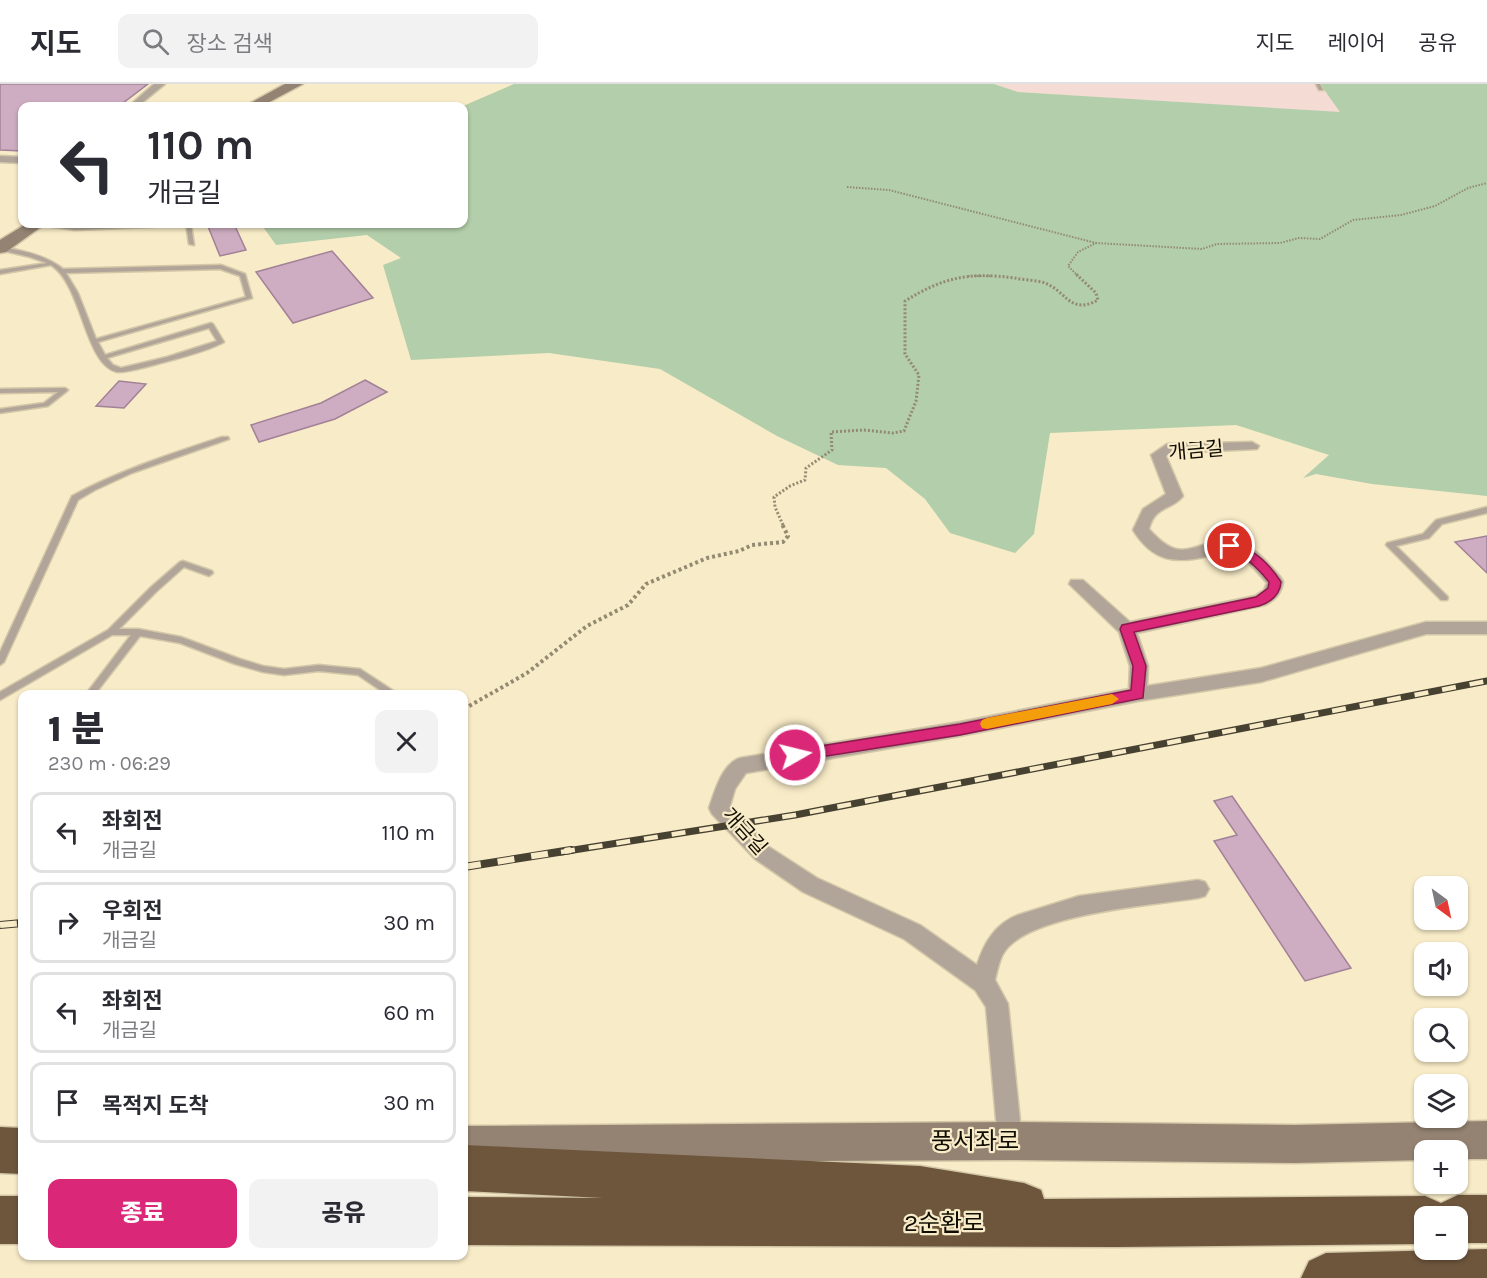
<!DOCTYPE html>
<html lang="ko">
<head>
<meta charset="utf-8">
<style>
	body { margin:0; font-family:Karla,"Noto Sans KR",sans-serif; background:#f2f2f3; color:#2b2b33; height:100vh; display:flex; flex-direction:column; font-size:22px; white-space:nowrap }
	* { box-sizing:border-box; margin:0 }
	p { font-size:20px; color:#7c7c81 }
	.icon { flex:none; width:33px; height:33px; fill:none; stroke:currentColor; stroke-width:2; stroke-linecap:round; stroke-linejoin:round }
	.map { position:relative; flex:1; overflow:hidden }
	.sheet { position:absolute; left:18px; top:606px; width:450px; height:570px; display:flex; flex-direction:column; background:#fff; border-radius:12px; box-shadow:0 2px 4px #0004 }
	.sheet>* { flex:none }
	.hud { position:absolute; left:18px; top:18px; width:450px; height:126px; border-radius:12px; box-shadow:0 2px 4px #0004; background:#fff; color:#2b2b33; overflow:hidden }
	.needle { width:39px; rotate:147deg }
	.buttons { position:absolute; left:1414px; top:792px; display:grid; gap:12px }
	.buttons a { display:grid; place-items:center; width:54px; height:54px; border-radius:12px; background:#fff; box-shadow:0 2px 4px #0004; font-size:30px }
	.pin { position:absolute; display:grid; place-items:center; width:51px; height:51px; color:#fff; margin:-26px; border:3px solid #fff; border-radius:50%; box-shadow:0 2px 6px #0007 }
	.me { position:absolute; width:66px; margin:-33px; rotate:82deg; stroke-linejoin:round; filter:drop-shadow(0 0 4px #0008) }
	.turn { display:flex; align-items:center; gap:21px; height:126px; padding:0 30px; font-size:27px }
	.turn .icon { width:78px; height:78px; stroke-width:2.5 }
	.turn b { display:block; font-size:42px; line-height:51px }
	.round { display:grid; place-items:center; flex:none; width:63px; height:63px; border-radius:12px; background:#f2f2f3 }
	.headline { display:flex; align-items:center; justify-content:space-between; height:102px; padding:0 30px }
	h1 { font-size:36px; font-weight:800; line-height:45px }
	.action { display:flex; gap:12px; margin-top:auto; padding:12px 30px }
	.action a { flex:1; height:69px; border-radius:12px; background:#db2777; color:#fff; font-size:24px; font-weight:800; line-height:69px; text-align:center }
	.action a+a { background:#f2f2f3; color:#2b2b33 }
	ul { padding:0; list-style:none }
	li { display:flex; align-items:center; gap:18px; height:81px; margin:0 12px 9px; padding:0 18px; border:3px solid #e1e1e2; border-radius:12px }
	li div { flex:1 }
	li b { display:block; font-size:22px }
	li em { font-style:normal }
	header { display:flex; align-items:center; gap:36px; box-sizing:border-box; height:84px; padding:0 30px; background:#fff; border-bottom:2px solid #e1e1e2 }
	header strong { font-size:28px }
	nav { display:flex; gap:33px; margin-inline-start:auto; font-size:21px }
	.search { width:420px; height:54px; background:#f2f2f3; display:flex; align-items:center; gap:15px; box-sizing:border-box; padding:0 21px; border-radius:12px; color:#7c7c81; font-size:22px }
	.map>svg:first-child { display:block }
	.education { fill:#f4dbd4 }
	.green { fill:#b3ceaa }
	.building { fill:#ceacc2; stroke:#a28297; stroke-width:1.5 }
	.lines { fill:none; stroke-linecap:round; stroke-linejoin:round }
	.lane-casing { stroke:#d3c7a8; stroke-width:3 }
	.street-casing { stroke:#d3c7a8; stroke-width:3 }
	.secondary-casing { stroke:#d3c7a8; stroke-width:3 }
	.highway-casing { stroke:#d3c7a8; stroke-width:3 }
	.path-far2 { stroke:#938a72; stroke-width:2; stroke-dasharray:1.5 1.5; stroke-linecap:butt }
	.path-far1 { stroke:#938a72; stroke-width:3; stroke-dasharray:2 2; stroke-linecap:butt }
	.path { stroke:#938a72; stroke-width:4; stroke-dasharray:3 3; stroke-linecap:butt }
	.lane { fill:#b1a599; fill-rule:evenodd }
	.street { fill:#b1a599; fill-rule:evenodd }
	.secondary { fill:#948372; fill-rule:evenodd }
	.highway { fill:#6e563d; fill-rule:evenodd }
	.rail-far1-casing { stroke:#474131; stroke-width:7 }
	.rail-casing { stroke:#474131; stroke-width:8 }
	.rail-far1 { stroke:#f8ebc7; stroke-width:4.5; stroke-dasharray:14; stroke-linecap:butt }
	.rail { stroke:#f8ebc7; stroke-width:6; stroke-dasharray:17; stroke-linecap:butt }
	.route { fill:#db2777; stroke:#8e194d; stroke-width:1.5 }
	.slow { fill:#f59e0b }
	.labels { text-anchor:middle; stroke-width:4.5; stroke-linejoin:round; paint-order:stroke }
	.street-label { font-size:20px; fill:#110d03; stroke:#f8ebc7 }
	.near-street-label { font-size:24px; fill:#110d03; stroke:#f8ebc7 }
</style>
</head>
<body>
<header>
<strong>지도</strong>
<div class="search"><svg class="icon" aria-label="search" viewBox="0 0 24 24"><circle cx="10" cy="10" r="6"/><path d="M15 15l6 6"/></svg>장소 검색</div>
<nav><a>지도</a><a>레이어</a><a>공유</a></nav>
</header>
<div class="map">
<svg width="1487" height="1194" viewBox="0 0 1487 1194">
	<rect width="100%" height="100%" fill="#f8ebc7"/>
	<!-- education -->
	<path class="education" d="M 995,0 L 1321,0 L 1341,29 L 1018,8 Z"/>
	<!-- green -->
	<path class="green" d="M 514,0 L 994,0 L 1018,8 L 1340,28 L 1320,0 L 1487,0 L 1487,412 L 1372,400 L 1316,390 L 1303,394 L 1329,371 L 1236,341 L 1050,349 L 1034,450 L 1015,469 L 950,449 L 925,415 L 886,384 L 838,381 L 777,352 L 660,285 L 549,269 L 411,276 L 383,181 L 401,174 L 367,151 L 276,161 L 261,140 L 464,140 L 463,22 Z"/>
	<!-- building -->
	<path class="building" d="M 0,0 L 148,0 L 119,22 L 22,22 L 22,67 L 0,66 Z
		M 207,140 L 234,140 L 246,166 L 220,172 Z
		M 332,167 L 373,214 L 293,239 L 256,188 Z
		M 365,296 L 387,308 L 335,335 L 259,358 L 251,341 L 321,319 Z
		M 119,297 L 146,300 L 124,324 L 96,322 Z
		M 1487,452 L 1487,489 L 1455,458 Z
		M 1232,712 L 1351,884 L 1305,897 L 1214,757 L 1237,751 L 1214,717 Z"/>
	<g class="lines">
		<defs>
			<path id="lane" d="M 1316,0 L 1320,0 L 1323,6 L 1319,6 Z
				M 44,140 C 55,139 66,142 78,142 C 109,142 142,137 174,140 L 171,142 L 75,146 L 47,142 Z
				M 186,140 L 191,140 L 194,161 L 189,160 Z
				M 0,163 C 21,166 46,171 63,185 L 221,181 L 245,190 L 252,214 L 98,258 L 105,271 L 211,239 L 213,240 L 224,258 C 209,267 172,276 154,281 C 145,283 126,289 117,288 C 84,280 83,202 51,181 L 0,190 L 0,186 L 47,179 L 30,173 L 0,166 ZM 220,185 L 240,192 L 246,213 L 96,255 L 78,209 L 66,189 ZM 209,244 L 217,257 L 167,273 L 121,284 L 113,281 L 107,274 Z
				M 65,304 L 68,306 L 67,307 L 48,322 L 0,329 L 0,325 L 44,319 L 58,308 L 0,309 L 0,305 Z
				M 222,353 L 228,353 L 229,355 L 132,389 L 95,406 L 78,416 L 4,578 L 0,581 L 0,568 L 72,412 C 120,386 171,370 222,353 Z
				M 1487,423 L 1487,429 L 1442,440 L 1429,454 L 1396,462 L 1447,512 L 1448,514 L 1447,516 L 1441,516 L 1386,461 L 1387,459 L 1423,450 L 1436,436 Z
				M 183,477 L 212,487 L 213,489 L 209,492 L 184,483 L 156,508 L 119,545 L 138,545 L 181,553 L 240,575 L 263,582 L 284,585 L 319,581 L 360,585 L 395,608 L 396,610 L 386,610 L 358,591 L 319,587 L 284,591 L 263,588 L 235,580 L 180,559 L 140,552 L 95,610 L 86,610 L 131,551 L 112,551 L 0,616 L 0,608 L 108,546 L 150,504 L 180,478 Z"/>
			<path id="street" d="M 154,0 L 165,0 L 138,22 L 129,22 Z
				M 0,72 L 22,73 L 22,79 L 0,78 Z
				M 1252,358 L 1259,362 L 1257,365 L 1170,369 L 1166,372 L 1183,412 C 1171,427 1155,421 1149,445 C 1183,483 1190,457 1229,457 C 1250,456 1269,480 1281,494 L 1283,498 C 1281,510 1275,516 1265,521 L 1137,549 L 1148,582 L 1147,602 L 1261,584 L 1426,538 L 1487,538 L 1487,550 L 1426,550 L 1261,598 L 1138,617 L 960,652 L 746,689 L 735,705 L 730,722 L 769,763 L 817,794 L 920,841 L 977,881 C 984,859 995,840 1018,831 L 1079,812 L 1198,796 L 1205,798 L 1209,805 L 1205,812 L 1198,814 C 1154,821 1025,830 1003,870 C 999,877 997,888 995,896 L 1008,920 L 1022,1057 L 1019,1066 L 1010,1069 L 1001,1066 L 998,1057 L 986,923 L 975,906 L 904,855 L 803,808 L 755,775 L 712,730 L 709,724 C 715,707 722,680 740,674 L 960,638 L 1129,605 L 1130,582 L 1119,548 L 1069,500 L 1071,496 L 1083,496 L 1130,538 L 1255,512 L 1264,506 L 1267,499 C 1259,490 1244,471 1232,468 C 1225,467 1216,471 1209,472 C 1175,480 1153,478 1133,446 L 1143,425 L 1166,410 L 1151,371 L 1167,360 Z"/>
			<path id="secondary" d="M 285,0 L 303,0 L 262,22 L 245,22 Z
				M 26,140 L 45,140 L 6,168 L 0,169 L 0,156 Z
				M 1487,1037 L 1487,1075 L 1458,1075 L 1458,1066 L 1425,1066 L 1425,1076 L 1295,1079 L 1010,1076 L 464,1079 L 464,1042 L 1010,1038 L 1295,1041 Z"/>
			<path id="highway" d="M 0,1043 L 22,1044 L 22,1090 L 0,1089 Z
				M 464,1061 L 920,1082 L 1024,1099 L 1041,1106 L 1044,1115 L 1425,1112 L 1441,1119 L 1458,1111 L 1487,1111 L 1487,1159 L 1458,1159 L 1458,1132 L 1425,1132 L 1425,1160 L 1117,1163 L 464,1161 L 464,1113 L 603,1114 L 464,1107 Z
				M 0,1112 L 22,1112 L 22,1160 L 0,1160 Z
				M 1487,1165 L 1487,1194 L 1301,1194 L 1309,1177 L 1326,1169 Z"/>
		</defs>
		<!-- lane casing -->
		<use href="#lane" class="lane-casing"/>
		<!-- street casing -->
		<use href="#street" class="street-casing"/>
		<!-- secondary casing -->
		<use href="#secondary" class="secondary-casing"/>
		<!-- highway casing -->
		<use href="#highway" class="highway-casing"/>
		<!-- path-far2 -->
		<path class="path-far2" d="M 847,103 L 889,106 L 1096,159
			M 968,192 L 991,192
			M 1078,192 L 1068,182 L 1078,168 L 1096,159 L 1202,165 L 1217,160 L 1280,159 L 1299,154 L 1320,155 L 1353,136 L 1401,131 L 1435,122 L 1468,104 L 1487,99"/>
		<!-- path-far1 -->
		<path class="path-far1" d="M 783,441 L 775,423 L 774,413 L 790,402 L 805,396 L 806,384 L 832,366 L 831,348 L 864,346 L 893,349 L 904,347 L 916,317 L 919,291 L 905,270 L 905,217 C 944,193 969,188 1015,194 C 1023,196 1033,196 1042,198 C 1066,205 1069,232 1098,216 L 1096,209 L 1076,190"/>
		<!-- path -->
		<path class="path" d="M 464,625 L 527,589 L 587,542 L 628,521 L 646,500 L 707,474 L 739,467 L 752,461 L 783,458 L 788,452 L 782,440"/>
		<!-- lane -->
		<use href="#lane" class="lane"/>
		<!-- street -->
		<use href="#street" class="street"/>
		<!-- secondary -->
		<use href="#secondary" class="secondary"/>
		<!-- highway -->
		<use href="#highway" class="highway"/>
		<defs>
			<path id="rail-far1" d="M 561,768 L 795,731 L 1487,597"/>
			<path id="rail" d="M 464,783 L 571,766
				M 0,841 L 22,839"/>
		</defs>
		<!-- rail-far1 casing -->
		<use href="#rail-far1" class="rail-far1-casing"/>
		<!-- rail casing -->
		<use href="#rail" class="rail-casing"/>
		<!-- rail-far1 -->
		<use href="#rail-far1" class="rail-far1"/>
		<!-- rail -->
		<use href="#rail" class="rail"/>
	</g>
	<!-- route -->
	<path class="route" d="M 1230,458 C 1252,464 1269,479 1281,498 C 1280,511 1271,518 1259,522 L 1134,548 L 1146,582 L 1143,614 L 960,651 L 795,677 L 789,676 L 787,671 L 789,667 L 795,666 L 960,640 L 1131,606 L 1133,582 L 1120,545 L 1122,541 L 1256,513 L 1268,504 L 1269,498 C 1258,484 1243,470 1226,465 L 1224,462 Z"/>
	<!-- slow -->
	<path class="slow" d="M 1112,610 L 1119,615 L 1112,620 L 987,645 L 982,644 L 980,640 L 982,636 L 987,634 Z"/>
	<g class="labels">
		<!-- street labels -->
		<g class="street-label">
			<text transform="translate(1196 366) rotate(-5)" y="7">개금길</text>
			<text transform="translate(745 747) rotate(48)" y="7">개금길</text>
		</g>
		<!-- near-street labels -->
		<g class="near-street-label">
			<text x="975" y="1065">풍서좌로</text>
			<text x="944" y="1147">2순환로</text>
		</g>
	</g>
</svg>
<div class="buttons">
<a><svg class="needle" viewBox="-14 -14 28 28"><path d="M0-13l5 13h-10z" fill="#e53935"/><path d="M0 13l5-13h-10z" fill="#7c7c81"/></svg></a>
<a><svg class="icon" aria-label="sound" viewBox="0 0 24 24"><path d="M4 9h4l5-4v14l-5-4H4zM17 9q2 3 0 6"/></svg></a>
<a><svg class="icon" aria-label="search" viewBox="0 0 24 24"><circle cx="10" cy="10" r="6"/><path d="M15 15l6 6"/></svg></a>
<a><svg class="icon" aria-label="layers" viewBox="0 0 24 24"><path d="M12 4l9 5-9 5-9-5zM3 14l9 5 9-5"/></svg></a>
<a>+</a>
<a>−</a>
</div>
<div class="pin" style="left:1230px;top:462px;background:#d93025"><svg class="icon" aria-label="arrive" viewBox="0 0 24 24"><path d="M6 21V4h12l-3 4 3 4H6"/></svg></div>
<svg class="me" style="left:795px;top:671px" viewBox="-20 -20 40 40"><circle r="17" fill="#db2777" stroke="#fff" stroke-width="3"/><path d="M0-11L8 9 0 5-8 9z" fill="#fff"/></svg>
<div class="hud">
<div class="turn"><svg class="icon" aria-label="left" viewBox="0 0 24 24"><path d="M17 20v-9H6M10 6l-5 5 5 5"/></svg><div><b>110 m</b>개금길</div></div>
</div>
<section class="sheet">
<div class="headline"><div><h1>1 분</h1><p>230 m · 06:29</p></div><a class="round"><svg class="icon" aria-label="close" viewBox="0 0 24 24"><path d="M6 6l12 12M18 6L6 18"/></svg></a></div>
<ul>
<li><svg class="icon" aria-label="left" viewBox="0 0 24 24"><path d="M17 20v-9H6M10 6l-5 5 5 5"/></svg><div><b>좌회전</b><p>개금길</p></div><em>110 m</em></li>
<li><svg class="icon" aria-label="right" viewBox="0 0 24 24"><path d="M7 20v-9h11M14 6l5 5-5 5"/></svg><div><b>우회전</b><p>개금길</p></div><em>30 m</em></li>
<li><svg class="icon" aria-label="left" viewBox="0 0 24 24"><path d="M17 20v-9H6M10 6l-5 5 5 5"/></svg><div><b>좌회전</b><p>개금길</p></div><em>60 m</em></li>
<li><svg class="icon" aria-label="arrive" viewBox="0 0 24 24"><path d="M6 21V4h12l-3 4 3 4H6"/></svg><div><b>목적지 도착</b></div><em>30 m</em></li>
</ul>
<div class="action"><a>종료</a><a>공유</a></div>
</section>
</div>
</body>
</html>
